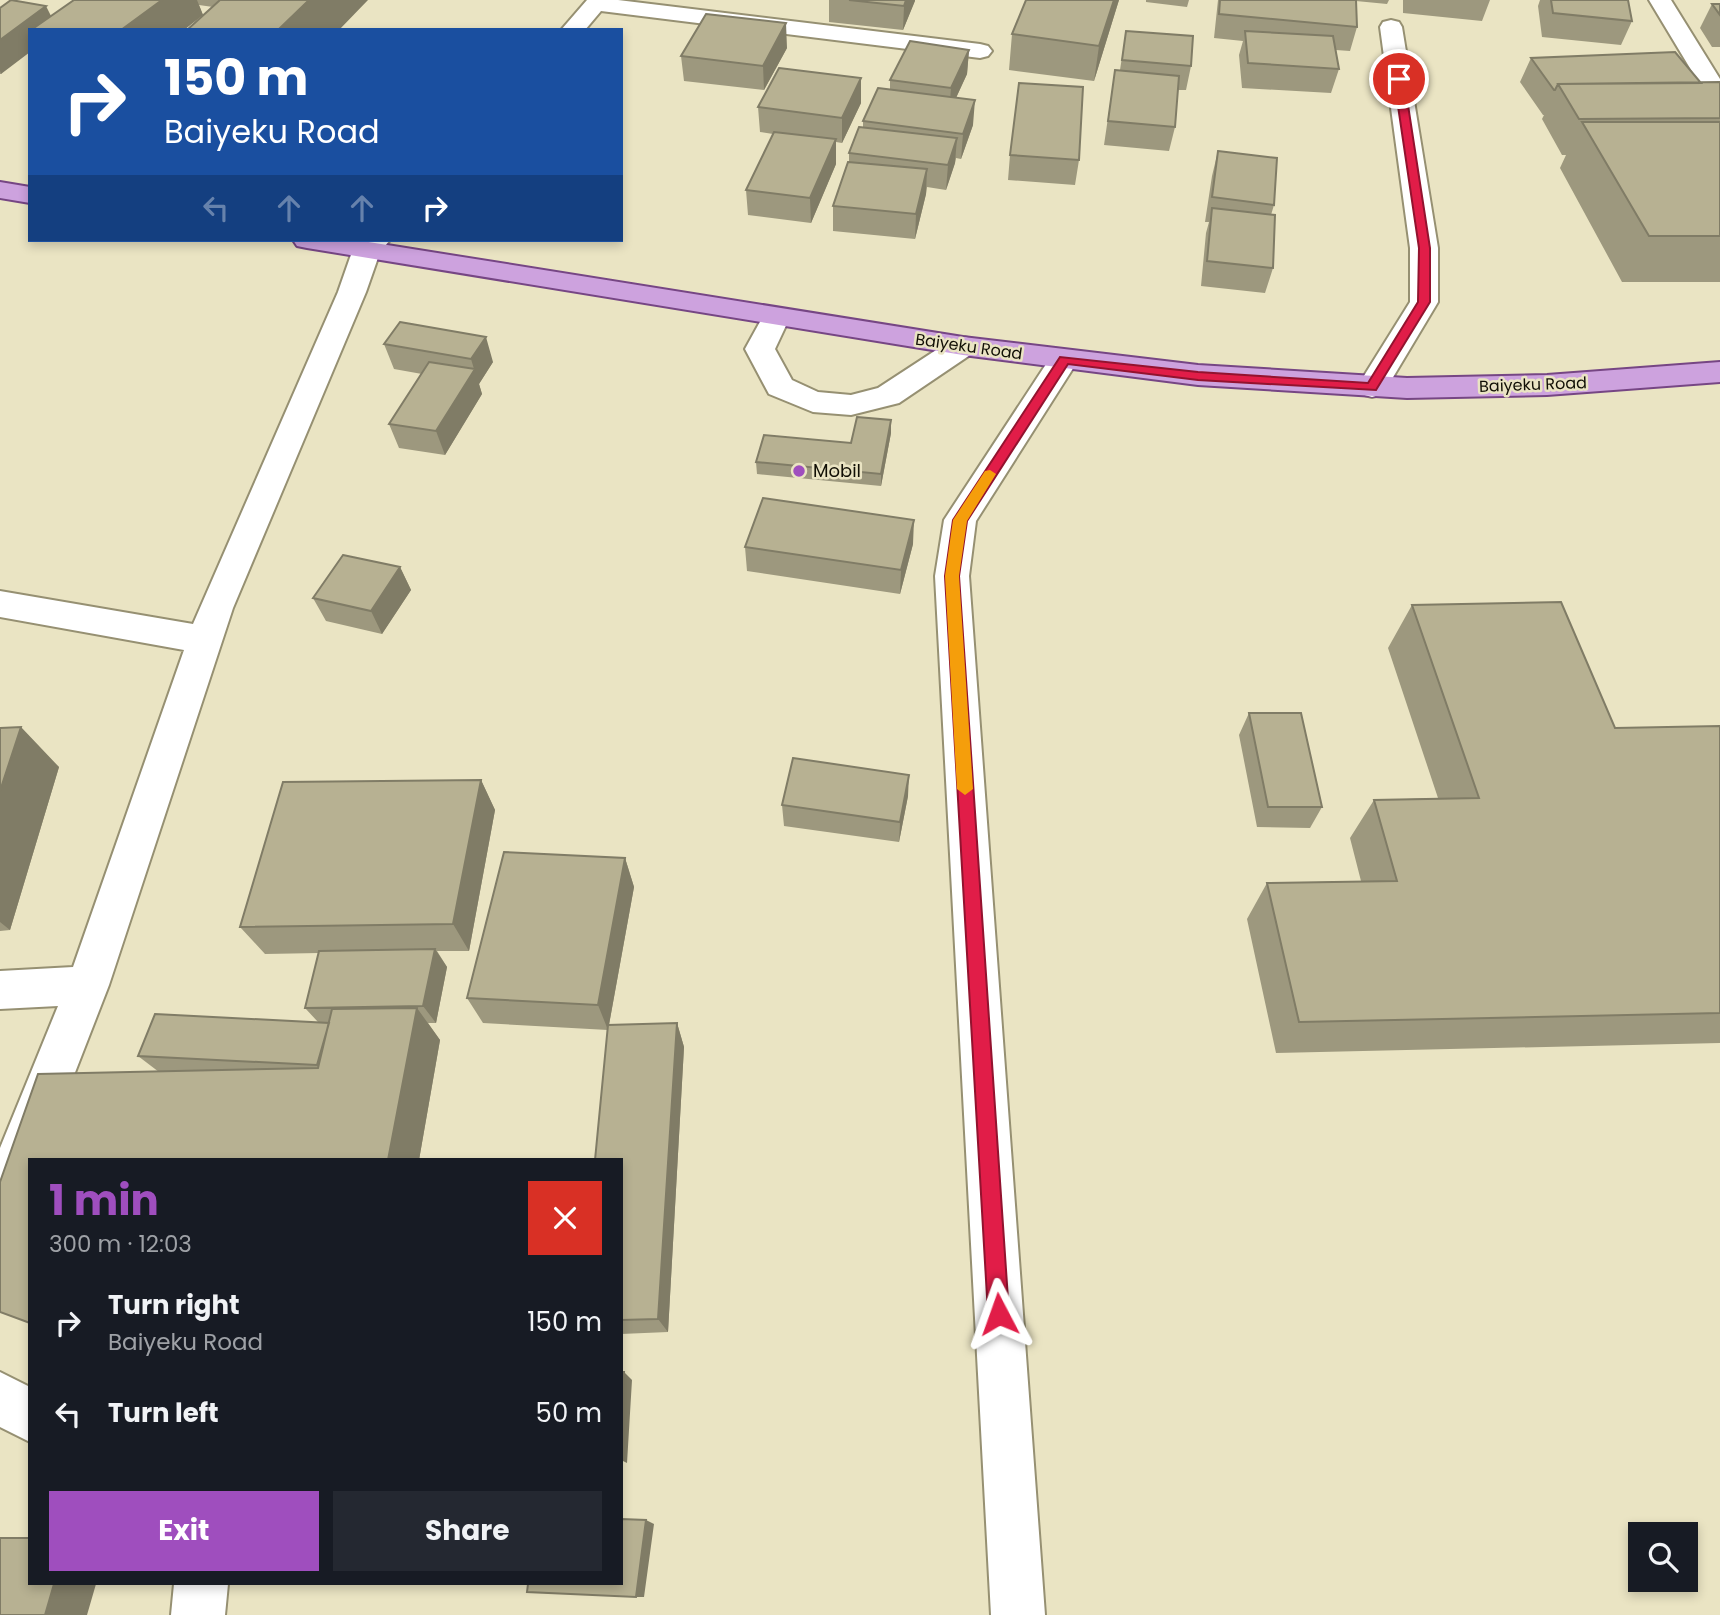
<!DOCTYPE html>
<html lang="en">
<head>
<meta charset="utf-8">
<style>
	body { margin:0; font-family:Poppins,sans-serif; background:#242831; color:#f1f3f6; height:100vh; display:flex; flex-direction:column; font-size:26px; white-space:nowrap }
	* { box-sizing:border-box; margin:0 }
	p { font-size:23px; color:#9ea1a6 }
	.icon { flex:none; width:38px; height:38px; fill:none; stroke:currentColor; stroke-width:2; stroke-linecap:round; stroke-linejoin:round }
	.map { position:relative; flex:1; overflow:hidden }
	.drawer { position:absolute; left:28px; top:1158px; width:595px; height:427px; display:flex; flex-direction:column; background:#171b24; border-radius:0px; box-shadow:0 4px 10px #0003 }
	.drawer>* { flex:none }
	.top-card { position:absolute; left:28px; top:28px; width:595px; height:214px; border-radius:0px; box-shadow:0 4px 10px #0003; background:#1a4fa0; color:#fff; overflow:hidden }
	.fabs { position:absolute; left:1628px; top:1522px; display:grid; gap:14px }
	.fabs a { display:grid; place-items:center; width:70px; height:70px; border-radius:0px; background:#171b24; box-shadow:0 4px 10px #0003; font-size:35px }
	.pin { position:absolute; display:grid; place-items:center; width:60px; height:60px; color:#fff; margin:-30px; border:4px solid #fff; border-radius:50%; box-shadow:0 2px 7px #0007 }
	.me { position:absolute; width:77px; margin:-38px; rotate:356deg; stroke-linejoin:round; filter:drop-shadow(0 0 5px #0008) }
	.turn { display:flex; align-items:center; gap:24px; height:147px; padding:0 21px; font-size:32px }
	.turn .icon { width:91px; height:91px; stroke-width:2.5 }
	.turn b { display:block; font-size:49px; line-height:60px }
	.lanes { display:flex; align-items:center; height:66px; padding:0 21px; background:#0003; justify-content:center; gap:35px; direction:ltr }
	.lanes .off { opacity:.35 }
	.round { display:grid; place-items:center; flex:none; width:74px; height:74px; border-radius:0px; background:#242831 }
	.head { display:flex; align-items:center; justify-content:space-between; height:119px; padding:0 21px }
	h1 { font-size:42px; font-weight:700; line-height:52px; color:#9f4ebe }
	.primary-button { display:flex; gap:14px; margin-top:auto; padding:14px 21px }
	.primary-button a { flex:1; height:80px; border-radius:0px; background:#9f4ebe; color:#fff; font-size:28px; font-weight:700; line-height:80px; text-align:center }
	.primary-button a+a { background:#242831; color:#f1f3f6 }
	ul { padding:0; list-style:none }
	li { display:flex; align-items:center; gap:21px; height:91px; padding:0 21px }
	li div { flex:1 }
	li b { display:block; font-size:26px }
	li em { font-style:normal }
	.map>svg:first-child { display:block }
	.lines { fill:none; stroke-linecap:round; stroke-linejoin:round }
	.minor-casing { stroke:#969072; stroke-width:4 }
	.major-casing { stroke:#764684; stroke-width:4 }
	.minor { fill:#fff; fill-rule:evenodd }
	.major { fill:#cda2de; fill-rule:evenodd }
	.wall { fill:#9d987e; fill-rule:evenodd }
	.shaded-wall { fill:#807c66 }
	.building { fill:#b7b192; stroke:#807c66; stroke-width:2 }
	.route { fill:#e11d48; stroke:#92132f; stroke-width:2 }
	.slow { fill:#f59e0b }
	.poi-dot { fill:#9f4ebe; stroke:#eae4c3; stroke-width:2.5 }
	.labels { text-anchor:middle; stroke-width:5; stroke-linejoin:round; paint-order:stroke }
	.far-street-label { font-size:16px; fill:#110f05; stroke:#eae4c3 }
	.poi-label { font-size:18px; fill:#110f05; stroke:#eae4c3; text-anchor:start }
</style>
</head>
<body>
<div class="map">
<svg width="1720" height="1615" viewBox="0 0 1720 1615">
	<rect width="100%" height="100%" fill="#eae4c3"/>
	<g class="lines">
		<defs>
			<path id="minor" d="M 587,0 L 618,0 L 980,44 L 988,46 L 992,51 L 988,56 L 980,58 L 601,11 L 585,30 L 561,30 Z
				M 1649,0 L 1671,0 L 1720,79 L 1720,105 L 1711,103 L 1708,98 Z
				M 1391,20 L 1399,22 L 1402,27 L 1438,248 L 1438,302 L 1383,394 L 1372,397 L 1361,394 L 1357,387 L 1410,302 L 1410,248 L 1380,27 L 1383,22 Z
				M 361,240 L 390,240 L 380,252 L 366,292 L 233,608 L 109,985 L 41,1160 L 30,1160 C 30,1187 27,1197 16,1221 L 0,1228 L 0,1148 L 58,1006 L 0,1009 L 0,971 L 73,967 L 184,650 L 0,617 L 0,591 L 193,624 L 338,292 L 353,249 Z
				M 776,308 L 786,311 L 790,317 L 775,349 L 792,380 L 818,392 L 851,395 L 878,388 L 953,339 L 963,337 L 973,339 L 978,346 L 973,353 L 899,403 L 851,415 L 813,412 L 769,394 L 745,349 L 766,311 Z
				M 1064,350 L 1074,352 L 1079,359 L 976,521 L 969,576 L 1045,1615 L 991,1615 L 935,576 L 944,520 L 1054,352 Z
				M 0,1372 L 30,1387 L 30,1442 L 0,1427 Z
				M 174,1584 L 228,1584 L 225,1615 L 171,1615 Z"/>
			<path id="major" d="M 0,182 L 30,187 L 30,203 L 0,198 Z
				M 293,240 L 356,240 L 963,337 L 1198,365 L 1407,378 L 1547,375 L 1720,362 L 1720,382 L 1547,395 L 1407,398 L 1198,385 L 963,355 L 307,248 L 297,246 Z"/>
		</defs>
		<!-- minor casing -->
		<use href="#minor" class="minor-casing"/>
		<!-- major casing -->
		<use href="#major" class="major-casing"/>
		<!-- minor -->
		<use href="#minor" class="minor"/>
		<!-- major -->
		<use href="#major" class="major"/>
	</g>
	<!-- wall -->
	<path class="wall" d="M 74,0 L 368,0 L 203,16 L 30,30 L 1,74 L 0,74 L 0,8 L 51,16 ZM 199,5 L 213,7 L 203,15 Z
		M 829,0 L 915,0 L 903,30 L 829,22 Z
		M 1026,0 L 1119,0 L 1094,81 L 1009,70 L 1012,34 Z
		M 1146,0 L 1189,0 L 1187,7 L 1146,2 Z
		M 1218,0 L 1389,0 L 1387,4 L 1356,1 L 1357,27 L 1350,51 L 1336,50 L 1339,69 L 1331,93 L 1242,88 L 1239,55 L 1243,41 L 1214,38 Z
		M 1403,0 L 1490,0 L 1482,21 L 1403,13 Z
		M 1540,0 L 1628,0 L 1632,21 L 1621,45 L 1542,37 L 1538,6 Z
		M 1712,4 L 1720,4 L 1720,47 L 1712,47 L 1700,28 Z
		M 1126,31 L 1191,66 L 1186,90 L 1178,90 L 1175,127 L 1169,151 L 1104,145 L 1115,70 L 1120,70 Z
		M 787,48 L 764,90 L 684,81 L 681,56 Z
		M 969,50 L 967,74 L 956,98 L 973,125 L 961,159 L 956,158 L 955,163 L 946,190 L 927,187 L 926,194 L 915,239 L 833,231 L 833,206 L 849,162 L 849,153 L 863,127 L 863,121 L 890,90 L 890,80 Z
		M 1531,58 L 1701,83 L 1720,82 L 1720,282 L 1622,282 L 1560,168 L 1566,155 L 1562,155 L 1542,119 L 1544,115 L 1543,115 L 1520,82 Z
		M 861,103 L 842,143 L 836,142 L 836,164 L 811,223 L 748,215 L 746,190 L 773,134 L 760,132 L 758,107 Z
		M 1218,151 L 1274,205 L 1271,215 L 1273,268 L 1265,293 L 1201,286 L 1206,233 L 1209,222 L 1205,222 L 1212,176 Z
		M 1010,155 L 1079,160 L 1075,185 L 1008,180 Z
		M 384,344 L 493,362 L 479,384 L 482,394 L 445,455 L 399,448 L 389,424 L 422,374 L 394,369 Z
		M 891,433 L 881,486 L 757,474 L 756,462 L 851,443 Z
		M 913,544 L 900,594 L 747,571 L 745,547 Z
		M 400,567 L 411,590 L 382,634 L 326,621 L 313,598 Z
		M 1412,605 L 1615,728 L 1720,726 L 1720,1043 L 1276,1053 L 1247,919 L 1267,883 L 1361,881 L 1350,838 L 1374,800 L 1438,798 L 1388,648 Z
		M 1249,713 L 1322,807 L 1310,828 L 1257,827 L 1239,735 Z
		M 0,728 L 59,767 L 10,930 L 0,931 Z
		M 481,780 L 495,810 L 469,951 L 437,951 L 447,967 L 436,1023 L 428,1023 L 440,1040 L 419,1160 L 30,1160 L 159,1072 L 138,1056 L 318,1022 L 305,1008 L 319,953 L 265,954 L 240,927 Z
		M 908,796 L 899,842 L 784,826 L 782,805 Z
		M 625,858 L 634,887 L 609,1025 L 677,1023 L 684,1047 L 668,1332 L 621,1334 L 621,1160 L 608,1030 L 483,1023 L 467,998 Z"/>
	<!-- shaded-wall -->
	<path class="shaded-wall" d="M 162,0 L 197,0 L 203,15 L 184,30 L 121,30 Z
		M 309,0 L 368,0 L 339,30 L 278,30 Z
		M 906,0 L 915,0 L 915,1 L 903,30 L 904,6 Z
		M 1114,0 L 1119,0 L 1118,3 L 1094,81 L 1099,46 Z
		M 46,6 L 58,30 L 30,30 L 30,52 L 1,74 L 0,71 L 0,40 Z
		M 786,23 L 787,48 L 764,90 L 763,66 Z
		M 969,50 L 967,74 L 949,113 L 951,88 Z
		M 861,78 L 861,103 L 842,143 L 842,118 Z
		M 975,100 L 973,125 L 961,159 L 963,134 Z
		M 957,138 L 955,163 L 946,190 L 948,165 Z
		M 836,139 L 836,164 L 811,223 L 810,198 Z
		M 927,169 L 926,194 L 915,239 L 916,214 Z
		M 486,337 L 493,362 L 479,384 L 482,394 L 445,455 L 436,431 L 474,369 L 471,359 Z
		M 891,420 L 891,433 L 881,486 L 881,474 Z
		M 914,520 L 913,544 L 900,594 L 901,570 Z
		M 400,567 L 411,590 L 382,634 L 371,611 Z
		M 21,727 L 59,767 L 10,930 L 0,922 L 0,791 Z
		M 909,775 L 908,796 L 899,842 L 900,822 Z
		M 481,780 L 495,810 L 469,951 L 453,924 Z
		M 625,858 L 634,887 L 608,1030 L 598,1005 Z
		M 435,949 L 447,967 L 436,1023 L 423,1006 Z
		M 417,1008 L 440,1040 L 419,1160 L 388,1160 Z
		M 677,1023 L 684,1047 L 668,1332 L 658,1319 Z
		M 624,1372 L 632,1380 L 627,1463 L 621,1460 L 621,1413 Z
		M 646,1520 L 654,1524 L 644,1597 L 636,1597 Z
		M 54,1584 L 96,1584 L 87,1615 L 45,1615 Z"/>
	<!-- building -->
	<path class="building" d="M 11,0 L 46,6 L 0,40 L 0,8 Z
		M 74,0 L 162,0 L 121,30 L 31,30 Z
		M 220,0 L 309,0 L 278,30 L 187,30 Z
		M 849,0 L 906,0 L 904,6 Z
		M 1026,0 L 1114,0 L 1099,46 L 1012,34 Z
		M 1220,0 L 1356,0 L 1357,27 L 1219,14 Z
		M 1551,0 L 1628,0 L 1632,21 L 1553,13 Z
		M 1712,4 L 1720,4 L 1720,15 Z
		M 706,14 L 786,23 L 763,66 L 681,56 Z
		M 1126,31 L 1193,36 L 1191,66 L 1122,60 Z
		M 1245,31 L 1333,36 L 1339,69 L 1248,63 Z
		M 910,41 L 969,50 L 951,88 L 890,80 Z
		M 1675,52 L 1701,83 L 1558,84 L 1555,90 L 1554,90 L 1531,58 Z
		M 779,68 L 861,78 L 842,118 L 758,107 Z
		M 1115,70 L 1179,76 L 1175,127 L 1108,121 Z
		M 1720,82 L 1720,118 L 1579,119 L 1558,84 Z
		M 1019,83 L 1083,87 L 1079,160 L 1010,155 Z
		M 878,88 L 975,100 L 963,134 L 863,121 Z
		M 1582,122 L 1720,122 L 1720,236 L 1649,236 Z
		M 859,127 L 957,138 L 948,165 L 849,153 Z
		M 774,132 L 836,139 L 810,198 L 746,190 Z
		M 1218,151 L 1277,158 L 1274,205 L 1212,197 Z
		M 848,162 L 927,169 L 916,214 L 833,206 Z
		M 1212,208 L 1275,215 L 1273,268 L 1207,261 Z
		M 400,322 L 486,337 L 471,359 L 384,344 Z
		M 429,362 L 475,369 L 436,431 L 389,424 Z
		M 857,417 L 891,420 L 881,474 L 756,462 L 764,435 L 851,443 Z
		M 763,498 L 914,520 L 901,570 L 745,547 Z
		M 343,555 L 400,567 L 371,611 L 313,598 Z
		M 1561,602 L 1615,728 L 1720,726 L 1720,1013 L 1299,1022 L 1267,883 L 1397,881 L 1374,800 L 1479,798 L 1412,605 Z
		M 1249,713 L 1301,713 L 1322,807 L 1268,807 Z
		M 21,727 L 0,791 L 0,728 Z
		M 793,758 L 909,775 L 900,822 L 782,805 Z
		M 481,780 L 453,924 L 240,927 L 283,782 Z
		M 504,852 L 625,858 L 598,1005 L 467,998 Z
		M 435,949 L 423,1006 L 305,1008 L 319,951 Z
		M 417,1008 L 388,1160 L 30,1160 L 30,1323 L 0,1312 L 0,1182 L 38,1074 L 318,1068 L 332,1009 Z
		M 155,1014 L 329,1023 L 317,1065 L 138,1056 Z
		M 677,1023 L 658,1319 L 621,1320 L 621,1160 L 595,1160 L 608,1025 Z
		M 621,1372 L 624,1372 L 621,1413 Z
		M 621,1519 L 646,1520 L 636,1597 L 527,1592 L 528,1584 L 621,1584 Z
		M 0,1538 L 30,1538 L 30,1584 L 54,1584 L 45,1615 L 0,1615 Z"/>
	<!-- route -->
	<path class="route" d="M 1399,76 L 1404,79 L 1430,248 L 1430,302 L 1376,390 L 1198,380 L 1068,364 L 967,521 L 959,576 L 1009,1314 L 1006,1321 L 999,1324 L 991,1321 L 988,1314 L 945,576 L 953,520 L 1060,357 L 1198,372 L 1368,383 L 1418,302 L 1419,248 L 1394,79 Z"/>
	<!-- slow -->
	<path class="slow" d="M 990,470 L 996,474 L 967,521 L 959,576 L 973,789 L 965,795 L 957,789 L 945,576 L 953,520 L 985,471 Z"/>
	<!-- markers -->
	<circle class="poi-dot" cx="799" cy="471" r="7"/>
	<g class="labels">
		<!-- far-street labels -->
		<g class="far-street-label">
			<text transform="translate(969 346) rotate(8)" y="6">Baiyeku Road</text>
			<text transform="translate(1533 384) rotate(-2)" y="6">Baiyeku Road</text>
		</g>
		<!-- poi labels -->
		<g class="poi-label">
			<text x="813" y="477">Mobil</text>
		</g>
	</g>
</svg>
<div class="fabs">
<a><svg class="icon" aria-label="search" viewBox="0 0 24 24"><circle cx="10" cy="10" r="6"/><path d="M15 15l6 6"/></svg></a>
</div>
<div class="pin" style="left:1399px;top:79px;background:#d93025"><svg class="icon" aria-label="arrive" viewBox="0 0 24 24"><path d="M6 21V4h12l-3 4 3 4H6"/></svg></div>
<svg class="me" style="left:999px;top:1314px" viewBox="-20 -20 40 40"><path d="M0-17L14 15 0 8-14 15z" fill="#e11d48" stroke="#fff" stroke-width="4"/></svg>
<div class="top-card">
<div class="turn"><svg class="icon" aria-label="right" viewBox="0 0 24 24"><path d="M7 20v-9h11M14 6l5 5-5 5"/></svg><div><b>150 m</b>Baiyeku Road</div></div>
<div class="lanes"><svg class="icon off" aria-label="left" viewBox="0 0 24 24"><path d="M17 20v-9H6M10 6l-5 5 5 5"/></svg><svg class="icon off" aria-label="ahead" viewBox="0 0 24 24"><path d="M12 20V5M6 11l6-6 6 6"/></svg><svg class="icon off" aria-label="ahead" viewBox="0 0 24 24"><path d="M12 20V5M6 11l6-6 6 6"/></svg><svg class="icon" aria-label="right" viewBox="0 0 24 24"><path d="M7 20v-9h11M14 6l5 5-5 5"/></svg></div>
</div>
<section class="drawer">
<div class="head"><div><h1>1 min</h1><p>300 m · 12:03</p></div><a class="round" style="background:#d93025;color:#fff"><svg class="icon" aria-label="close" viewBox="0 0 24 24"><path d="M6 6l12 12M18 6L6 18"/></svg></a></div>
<ul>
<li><svg class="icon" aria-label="right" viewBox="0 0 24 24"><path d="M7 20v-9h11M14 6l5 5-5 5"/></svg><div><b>Turn right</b><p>Baiyeku Road</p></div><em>150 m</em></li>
<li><svg class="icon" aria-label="left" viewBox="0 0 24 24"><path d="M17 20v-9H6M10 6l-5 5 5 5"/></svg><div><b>Turn left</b></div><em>50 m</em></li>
</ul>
<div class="primary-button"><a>Exit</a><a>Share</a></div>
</section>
</div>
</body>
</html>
